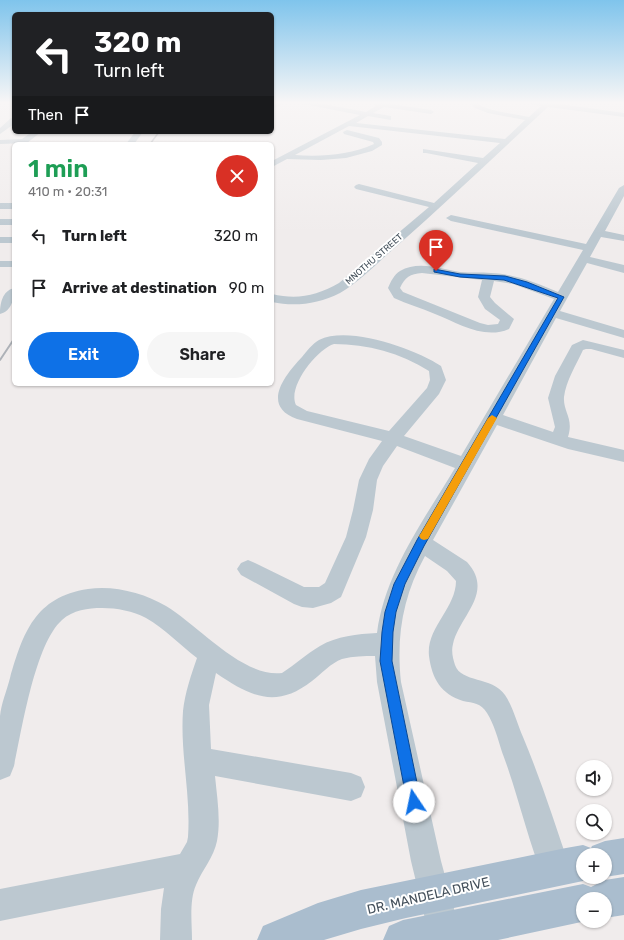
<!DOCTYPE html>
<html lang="en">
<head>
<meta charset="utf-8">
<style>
	body { margin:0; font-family:Rubik,sans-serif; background:#f6f6f6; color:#202124; height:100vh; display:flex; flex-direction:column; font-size:15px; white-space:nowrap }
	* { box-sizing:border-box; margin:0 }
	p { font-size:13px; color:#757577 }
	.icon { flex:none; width:22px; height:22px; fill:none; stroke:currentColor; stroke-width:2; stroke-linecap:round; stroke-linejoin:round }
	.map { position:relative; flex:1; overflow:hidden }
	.drawer { position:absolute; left:12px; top:142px; width:262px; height:244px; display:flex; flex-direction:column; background:#fff; border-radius:6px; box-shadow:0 1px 3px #0004 }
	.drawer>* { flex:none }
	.top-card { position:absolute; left:12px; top:12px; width:262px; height:122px; border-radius:6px; box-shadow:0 1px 3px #0004; background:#202124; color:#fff; overflow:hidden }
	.controls { position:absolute; left:576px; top:760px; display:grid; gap:8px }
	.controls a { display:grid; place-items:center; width:36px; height:36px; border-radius:50%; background:#fff; box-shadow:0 1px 3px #0004; font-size:20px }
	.pin { position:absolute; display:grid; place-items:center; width:34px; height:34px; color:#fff; margin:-41px -17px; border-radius:50% 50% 50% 0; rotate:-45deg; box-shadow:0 0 4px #0007 }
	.pin .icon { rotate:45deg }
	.me { position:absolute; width:44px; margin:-22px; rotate:349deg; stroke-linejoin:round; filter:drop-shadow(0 0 3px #0008) }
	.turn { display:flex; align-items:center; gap:14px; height:84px; padding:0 16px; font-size:18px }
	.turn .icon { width:52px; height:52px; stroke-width:2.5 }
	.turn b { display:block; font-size:28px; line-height:34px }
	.then { display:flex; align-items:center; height:38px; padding:0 16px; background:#0003; gap:8px; font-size:15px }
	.round { display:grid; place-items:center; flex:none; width:42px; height:42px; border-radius:21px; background:#f6f6f6 }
	.overview { display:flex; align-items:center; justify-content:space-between; height:68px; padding:0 16px }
	h1 { font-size:24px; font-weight:600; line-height:30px; color:#1e9e55 }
	.cta { display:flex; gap:8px; margin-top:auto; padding:8px 16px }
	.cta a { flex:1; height:46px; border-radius:24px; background:#0e71e7; color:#fff; font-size:16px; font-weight:600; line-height:46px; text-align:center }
	.cta a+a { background:#f6f6f6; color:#202124 }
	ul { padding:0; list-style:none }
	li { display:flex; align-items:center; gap:12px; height:52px; padding:0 16px }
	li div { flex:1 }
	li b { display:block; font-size:15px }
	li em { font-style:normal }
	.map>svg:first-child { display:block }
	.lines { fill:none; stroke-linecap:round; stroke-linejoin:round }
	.minor { fill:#bcc8d0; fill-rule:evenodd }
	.major { fill:#aabdce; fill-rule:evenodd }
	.rail-far1 { stroke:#aeb2b8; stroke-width:1.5 }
	.rail { stroke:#aeb2b8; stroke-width:2 }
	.route { fill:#0e71e7; stroke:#094996 }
	.slow { fill:#f59e0b }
	.labels { text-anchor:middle; stroke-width:4; stroke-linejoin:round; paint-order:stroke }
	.far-street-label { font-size:9px; fill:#44505b; stroke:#fff }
	.near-street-label { font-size:13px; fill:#44505b; stroke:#fff }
</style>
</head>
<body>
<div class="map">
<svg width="624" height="940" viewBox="0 0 624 940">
	<rect width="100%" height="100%" fill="#f0ecec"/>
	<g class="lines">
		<!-- minor -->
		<path class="minor" d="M 279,102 L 287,102 L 272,109 L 272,105 Z
			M 301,102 L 312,102 L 366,112 L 376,106 L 374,105 L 374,103 L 392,102 L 390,104 L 431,110 L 434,112 L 431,114 L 384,107 L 373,113 L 391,116 L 391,120 L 368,116 L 356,123 L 505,139 L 525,120 L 488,113 L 475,108 L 471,104 L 471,102 L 477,102 C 482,111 517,114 529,117 L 541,106 L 527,103 L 526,102 L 552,102 L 552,103 L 624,113 L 624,117 L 548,107 C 498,153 449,200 398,245 C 380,260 360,282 340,293 C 318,304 295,307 272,302 L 272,294 C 297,300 316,296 339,283 L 429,207 L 356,189 L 354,187 L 356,185 L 359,184 L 434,203 L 478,163 L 426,153 L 423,153 L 423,149 L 483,158 L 500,143 L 349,126 L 295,155 C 321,157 350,155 374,144 L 373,142 L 344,134 L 343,132 L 347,130 L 379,138 L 382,142 L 382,145 L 372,151 L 346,158 L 321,160 L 287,159 L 272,167 L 272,161 L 360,115 L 304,104 Z
			M 11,118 L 14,118 L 14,124 L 0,134 L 0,128 Z
			M 32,132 L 41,132 L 27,143 L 0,144 L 0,140 L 22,139 Z
			M 135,132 L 143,132 L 134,144 L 126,144 Z
			M 624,185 L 624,196 L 605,231 L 624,235 L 624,241 L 601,237 L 590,257 L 624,265 L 624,273 L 587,263 L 560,311 L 624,330 L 624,338 L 556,318 L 503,415 L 553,432 L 555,427 L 548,398 L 555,376 L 572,345 L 583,340 L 624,350 L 624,358 L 591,349 L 586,349 L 583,350 C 576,365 566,381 564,397 C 563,412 574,418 568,437 L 624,450 L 624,462 L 568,449 L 497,425 L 433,540 L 467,562 C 495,593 459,616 453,644 C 451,651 453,659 455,665 C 461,683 492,676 505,695 C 513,707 517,723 523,737 C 541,780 555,824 570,868 L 566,879 L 555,883 L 544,879 C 527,838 518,794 502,752 C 498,739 494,724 487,713 C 481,703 473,703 463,701 C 441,694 432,679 429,656 C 426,628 456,608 456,581 L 447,571 L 425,556 C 403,596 396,636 401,682 L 441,861 L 460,931 L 456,940 L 432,940 L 428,931 L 411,861 L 377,682 L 375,656 C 364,656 353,656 342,659 C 331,663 321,674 312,681 C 276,709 251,697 216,673 L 209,705 L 211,749 L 351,773 L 361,777 L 365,787 L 361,797 L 351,801 L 215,776 C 217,797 221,820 217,841 C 214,857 202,870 196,885 C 189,901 192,923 192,940 L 160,940 L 161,909 L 164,888 L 0,921 L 0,889 L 180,854 L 187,842 L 188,837 C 191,795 180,753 183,711 C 185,693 191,675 197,658 C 180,645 165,629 146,618 C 133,611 117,608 102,608 C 88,608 73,610 62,620 C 35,644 22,729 14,766 L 10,776 L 0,780 C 0,759 0,737 0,716 C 1,704 7,690 10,678 C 23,633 35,597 88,589 C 114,585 144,593 166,606 C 198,625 243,678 282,673 C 295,665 306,654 320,646 C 337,636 357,634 377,633 C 385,572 424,520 455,468 L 397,446 L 383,466 L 377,480 L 373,510 L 366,537 L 341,597 L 331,603 L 313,608 L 302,607 L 294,604 L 241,575 L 237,569 L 241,563 L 248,560 L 255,563 L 304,587 L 319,587 L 325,583 L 346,537 L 353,510 L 359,480 L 369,459 L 382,441 L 297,419 C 261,406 284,376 302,357 C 306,352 313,343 319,340 C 349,325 415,349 441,366 L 446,380 L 439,394 L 404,436 L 461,456 L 554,299 L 513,284 L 494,281 L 490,297 L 495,303 L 514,319 L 509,329 C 484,340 458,323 435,314 C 421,308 407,304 394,298 L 388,288 C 391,281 394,275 400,271 C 418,260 442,269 460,272 C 470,273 481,272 491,273 C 514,274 537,283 558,292 L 583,250 L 451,221 L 446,218 L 451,215 L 586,244 L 619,188 ZM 422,273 L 482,280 L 478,297 L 485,309 L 500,320 L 498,324 L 488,325 L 480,323 L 403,292 L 400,288 C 405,277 410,274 422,273 ZM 334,344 C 367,344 401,353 429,371 L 430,380 L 427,388 L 389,431 L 307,411 L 296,405 C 287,387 317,349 334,344 Z
			M 0,203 L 14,203 L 14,209 L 0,209 Z
			M 0,219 L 14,219 L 14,225 L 0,225 Z
			M 0,237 L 14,237 L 14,243 L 0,243 Z
			M 0,261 L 14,261 L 14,267 L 0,267 Z
			M 14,288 C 14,299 12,311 0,314 C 0,304 2,291 14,288 Z"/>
		<!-- major -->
		<path class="major" d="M 624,838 L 624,874 L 605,877 L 604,877 L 605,855 L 583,855 L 583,877 L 594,877 L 583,881 L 406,918 L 361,929 L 324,940 L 257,940 L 263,926 L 318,903 L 361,890 L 566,848 L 583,845 L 591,848 L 592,846 L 605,841 Z
			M 624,877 L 624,915 L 605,918 L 605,899 L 583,899 L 583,921 L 586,921 L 498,940 L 383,940 L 389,926 L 403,920 L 583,884 L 591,887 L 605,880 Z"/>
		<!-- rail-far1 -->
		<path class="rail-far1" d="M 150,144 L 159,132"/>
		<!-- rail -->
		<path class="rail" d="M 0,360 L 14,339"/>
	</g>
	<!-- sky -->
	<linearGradient id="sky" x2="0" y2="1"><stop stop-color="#7fc4ec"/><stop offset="0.44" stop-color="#f8f6f6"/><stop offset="1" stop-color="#f8f6f6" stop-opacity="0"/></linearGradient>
	<rect width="624" height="233" fill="url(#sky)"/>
	<!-- route -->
	<path class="route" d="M 434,269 L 460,274 L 505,276 L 527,282 L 564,297 L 424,546 L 405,584 L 396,612 L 393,632 L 392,661 L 421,802 L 419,807 L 414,809 L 409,807 L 407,802 L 380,661 L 382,632 L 385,612 L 394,584 L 417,540 L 558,298 L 504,280 L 460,277 L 434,272 Z"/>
	<!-- slow -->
	<path class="slow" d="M 492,415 L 497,418 L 428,539 L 424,540 L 421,539 L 419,536 L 421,533 L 488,418 Z"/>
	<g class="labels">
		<!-- far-street labels -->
		<g class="far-street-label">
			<text transform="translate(374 259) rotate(-41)" y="3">MNOTHU STREET</text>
		</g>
		<!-- near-street labels -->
		<g class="near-street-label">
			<text transform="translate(428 895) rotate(-13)" y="5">DR. MANDELA DRIVE</text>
		</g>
	</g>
</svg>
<div class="controls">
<a><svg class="icon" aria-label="sound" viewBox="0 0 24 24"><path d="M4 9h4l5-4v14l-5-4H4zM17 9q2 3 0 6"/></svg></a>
<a><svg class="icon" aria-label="search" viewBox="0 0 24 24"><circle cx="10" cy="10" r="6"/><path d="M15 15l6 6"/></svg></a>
<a>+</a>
<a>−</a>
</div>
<div class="pin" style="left:436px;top:271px;background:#d93025"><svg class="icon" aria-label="arrive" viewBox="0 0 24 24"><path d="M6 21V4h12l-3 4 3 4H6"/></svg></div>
<svg class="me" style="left:414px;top:802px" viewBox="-20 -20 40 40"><circle r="19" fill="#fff"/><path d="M0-13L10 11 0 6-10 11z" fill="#0e71e7"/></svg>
<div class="top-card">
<div class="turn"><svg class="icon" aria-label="left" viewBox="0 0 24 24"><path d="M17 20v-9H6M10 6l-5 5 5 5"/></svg><div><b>320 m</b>Turn left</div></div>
<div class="then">Then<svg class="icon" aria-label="arrive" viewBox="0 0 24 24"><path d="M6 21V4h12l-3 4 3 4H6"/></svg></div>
</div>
<section class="drawer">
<div class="overview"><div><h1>1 min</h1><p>410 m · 20:31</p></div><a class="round" style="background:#d93025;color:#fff"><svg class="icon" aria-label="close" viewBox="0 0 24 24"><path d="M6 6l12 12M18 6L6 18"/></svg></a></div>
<ul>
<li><svg class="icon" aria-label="left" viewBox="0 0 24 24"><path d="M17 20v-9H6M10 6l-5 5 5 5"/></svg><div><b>Turn left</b></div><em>320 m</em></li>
<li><svg class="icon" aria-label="arrive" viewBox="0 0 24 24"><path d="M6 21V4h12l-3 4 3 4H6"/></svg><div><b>Arrive at destination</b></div><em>90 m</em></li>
</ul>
<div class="cta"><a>Exit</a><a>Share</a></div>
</section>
</div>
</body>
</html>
